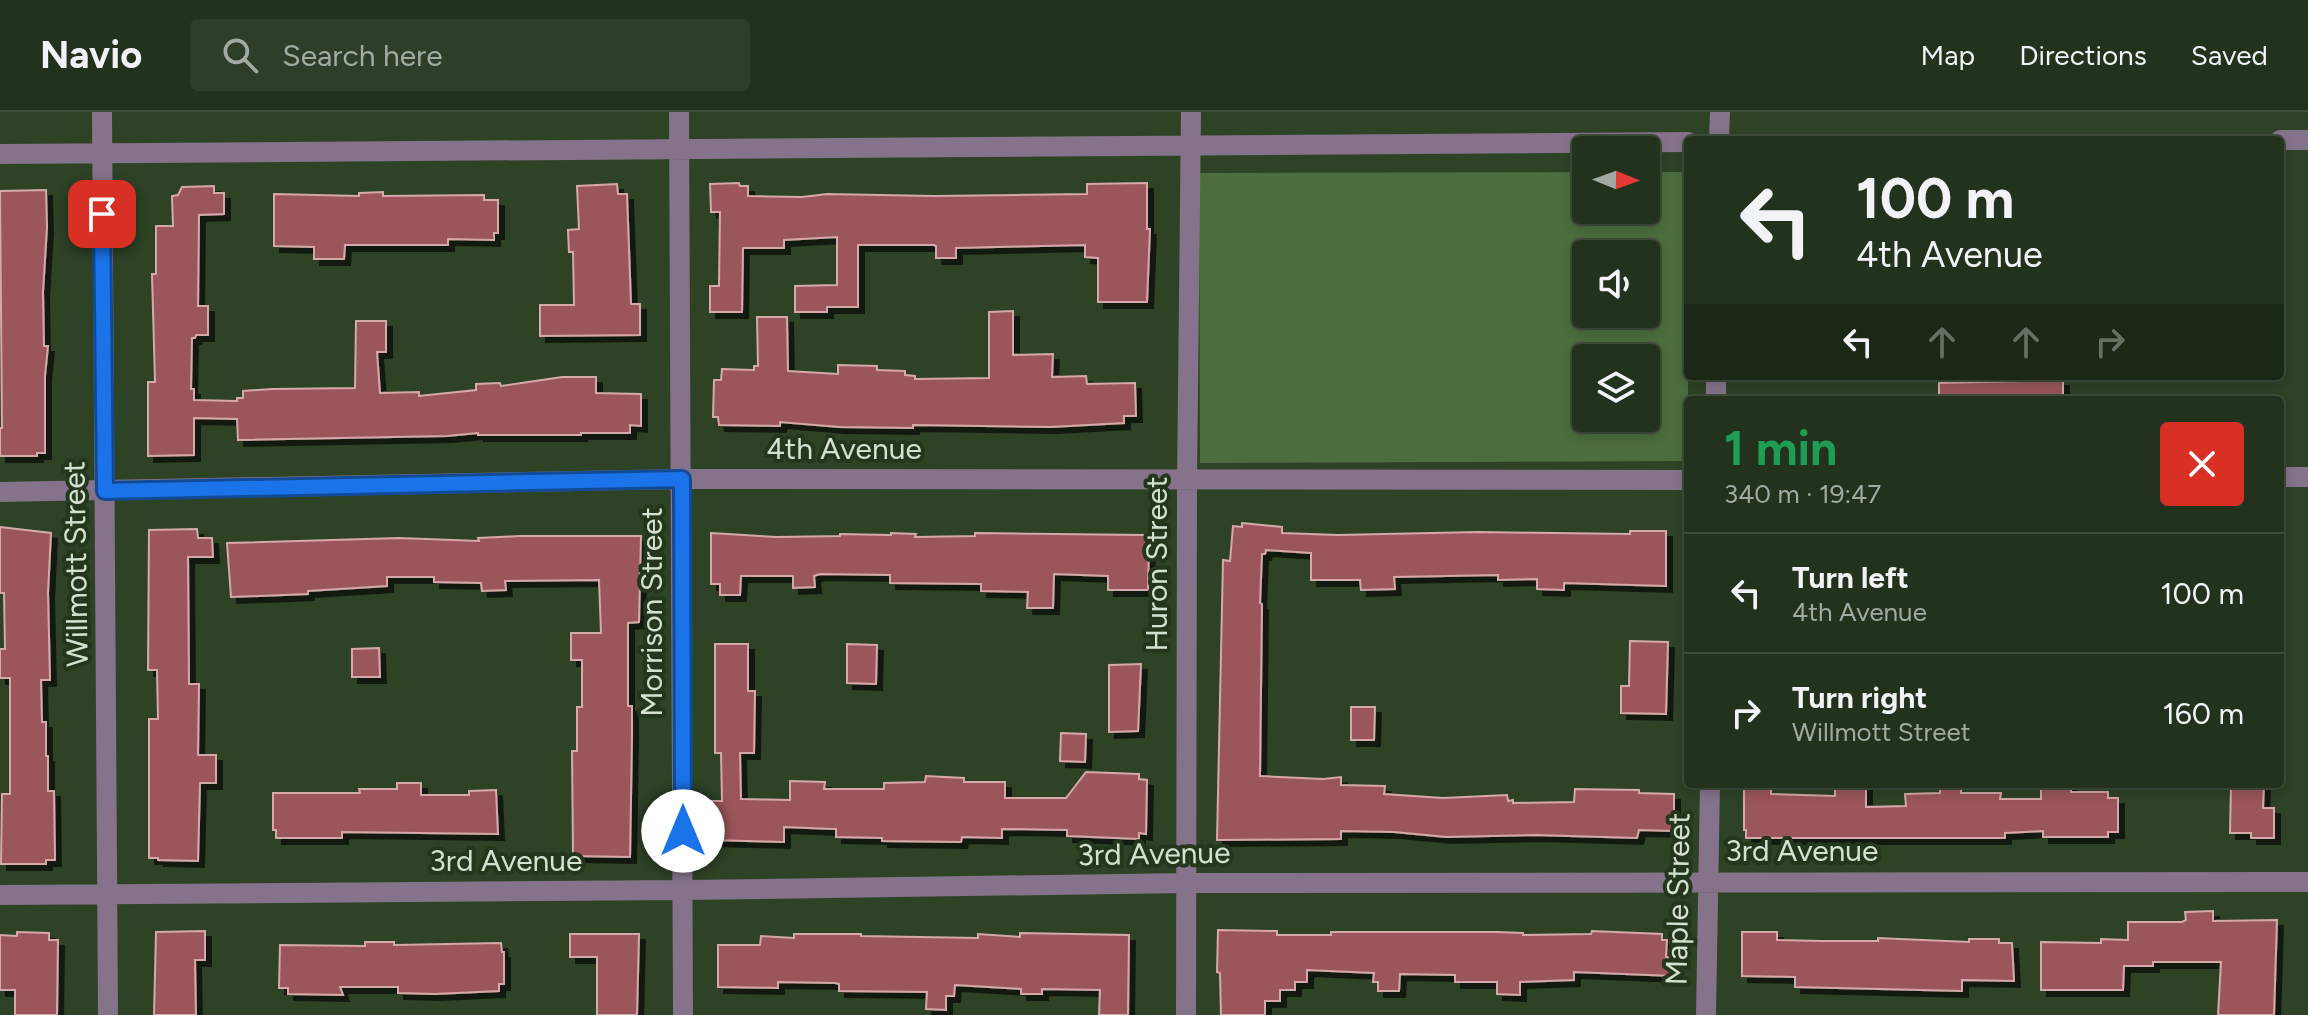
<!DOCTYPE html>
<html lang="en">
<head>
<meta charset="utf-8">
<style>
	body { margin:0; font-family:Figtree,sans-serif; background:#2e3e29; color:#f1f3f6; height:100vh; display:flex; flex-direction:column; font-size:30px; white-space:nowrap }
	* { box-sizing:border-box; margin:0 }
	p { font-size:26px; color:#a2aaa3 }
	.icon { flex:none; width:44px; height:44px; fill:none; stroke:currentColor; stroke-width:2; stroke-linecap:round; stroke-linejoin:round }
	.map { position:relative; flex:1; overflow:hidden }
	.sheet { position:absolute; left:1684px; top:284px; width:600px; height:392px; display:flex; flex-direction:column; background:#22321c; border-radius:8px; box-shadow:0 4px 12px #0003,0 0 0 2px #3f4d3b }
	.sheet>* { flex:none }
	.hud { position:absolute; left:1684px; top:24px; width:600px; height:244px; border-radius:8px; box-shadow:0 4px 12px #0003,0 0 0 2px #3f4d3b; background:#22321c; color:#f1f3f6; overflow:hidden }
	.needle { width:52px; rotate:91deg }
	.tools { position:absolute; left:1572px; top:24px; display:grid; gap:16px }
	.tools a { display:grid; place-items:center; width:88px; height:88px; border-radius:8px; background:#22321c; box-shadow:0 4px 12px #0003,0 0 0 2px #3f4d3b; font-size:40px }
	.pin { position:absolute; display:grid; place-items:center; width:68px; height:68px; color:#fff; margin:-34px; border-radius:16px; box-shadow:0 4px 12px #0006 }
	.me { position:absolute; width:88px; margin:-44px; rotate:0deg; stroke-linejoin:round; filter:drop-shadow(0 0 6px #0008) }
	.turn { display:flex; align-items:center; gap:28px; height:168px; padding:0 40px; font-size:36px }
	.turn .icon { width:104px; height:104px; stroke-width:2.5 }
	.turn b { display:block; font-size:56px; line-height:68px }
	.lanes { display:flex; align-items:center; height:76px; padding:0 40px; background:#0003; justify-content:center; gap:40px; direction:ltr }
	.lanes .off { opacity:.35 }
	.round { display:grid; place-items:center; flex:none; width:84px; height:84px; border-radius:8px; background:#2e3e29 }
	.overview { display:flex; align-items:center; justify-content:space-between; height:136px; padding:0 40px }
	h1 { font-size:48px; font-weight:700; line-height:60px; color:#1e9e55 }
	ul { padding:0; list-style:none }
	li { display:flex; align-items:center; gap:24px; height:120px; padding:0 40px; border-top:2px solid #3f4d3b }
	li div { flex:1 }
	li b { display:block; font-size:30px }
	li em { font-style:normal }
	header { display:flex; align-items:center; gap:48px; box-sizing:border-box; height:112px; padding:0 40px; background:#22321c; border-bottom:2px solid #3f4d3b }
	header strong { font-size:38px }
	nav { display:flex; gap:44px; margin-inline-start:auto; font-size:28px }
	.search { width:560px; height:72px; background:#2e3e29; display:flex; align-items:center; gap:20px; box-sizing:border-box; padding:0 28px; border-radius:8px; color:#a2aaa3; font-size:30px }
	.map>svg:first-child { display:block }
	.green { fill:#4c6d3e; fill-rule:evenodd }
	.building { fill:#9a575a; stroke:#d5a8a9; stroke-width:2; filter:url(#shadow) }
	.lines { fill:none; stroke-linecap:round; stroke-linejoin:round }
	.minor { stroke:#84738a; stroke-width:20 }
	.route-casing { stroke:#114b97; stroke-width:20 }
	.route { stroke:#1a73e8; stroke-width:14 }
	.labels { text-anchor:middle; stroke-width:8; stroke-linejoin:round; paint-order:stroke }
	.street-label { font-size:30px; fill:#d5e1d0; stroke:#24371c }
</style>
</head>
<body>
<header>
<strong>Navio</strong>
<div class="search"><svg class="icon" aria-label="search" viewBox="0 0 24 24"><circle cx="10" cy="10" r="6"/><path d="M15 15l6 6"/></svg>Search here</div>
<nav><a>Map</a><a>Directions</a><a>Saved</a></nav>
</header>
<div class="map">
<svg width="2308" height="903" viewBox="0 0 2308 903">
	<defs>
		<filter id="shadow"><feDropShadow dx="6" dy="6" stdDeviation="0" flood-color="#0009"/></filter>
	</defs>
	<rect width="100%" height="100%" fill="#2e4226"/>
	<!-- green -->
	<path class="green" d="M 1586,60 L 1586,98 L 1646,98 L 1646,60 L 1688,60 L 1688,349 L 1200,351 L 1199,61 ZM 1586,142 L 1646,142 L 1646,202 L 1586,202 ZM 1586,246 L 1646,246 L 1646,306 L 1586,306 Z"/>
	<!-- building -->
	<path class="building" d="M 739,71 L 740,74 L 748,74 L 748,84 L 802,85 L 827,82 L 934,84 L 1087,82 L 1087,72 L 1147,71 L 1147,117 L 1150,117 L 1147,190 L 1098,190 L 1098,146 L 1085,145 L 1085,133 L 956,136 L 956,146 L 936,146 L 936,134 L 934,133 L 858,133 L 858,195 L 827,195 L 827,200 L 795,200 L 795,174 L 837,173 L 837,125 L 784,128 L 784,136 L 743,136 L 742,200 L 710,200 L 710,174 L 719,174 L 720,100 L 711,100 L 710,72 Z
		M 617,72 L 618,82 L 627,82 L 631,192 L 640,192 L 640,223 L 540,224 L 540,193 L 574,193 L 573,140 L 569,140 L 568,118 L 579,117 L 577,74 Z
		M 214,74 L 214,81 L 224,81 L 224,102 L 199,103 L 198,194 L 208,194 L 208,223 L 196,223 L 195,226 L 192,226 L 191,277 L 194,277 L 194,288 L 237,289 L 237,286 L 243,286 L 243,279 L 272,277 L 355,276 L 356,209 L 386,209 L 386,240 L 377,240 L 380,281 L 419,280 L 419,284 L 476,278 L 476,272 L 500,271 L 501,274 L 562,265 L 596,265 L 596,281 L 641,282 L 641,314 L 630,313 L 630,321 L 581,321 L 581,323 L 478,323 L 478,321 L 447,324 L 238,328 L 237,307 L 194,306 L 194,343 L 148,344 L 148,270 L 155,270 L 152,162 L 156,162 L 156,114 L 173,114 L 172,84 L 178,83 L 182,75 Z
		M 46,78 L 47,115 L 43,180 L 44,234 L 48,234 L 45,264 L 45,341 L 37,341 L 37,344 L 0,344 L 0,316 L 2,316 L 0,79 Z
		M 383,80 L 383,84 L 484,83 L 484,88 L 498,88 L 498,121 L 494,121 L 494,128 L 448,127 L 448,133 L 345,133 L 344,147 L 314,147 L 314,135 L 274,134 L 274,82 L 359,84 L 359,81 Z
		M 1013,199 L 1013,243 L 1053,242 L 1052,265 L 1086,264 L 1087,272 L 1135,271 L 1136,304 L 1124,304 L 1124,311 L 1051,315 L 913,313 L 913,316 L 839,315 L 780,310 L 780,314 L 719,313 L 718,305 L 713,305 L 714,268 L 721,268 L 722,257 L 754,258 L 754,254 L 758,254 L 757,205 L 787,205 L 788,259 L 838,262 L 838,253 L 877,254 L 877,258 L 905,259 L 905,263 L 915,264 L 915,267 L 989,266 L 989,200 Z
		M 2063,268 L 2063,288 L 1939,288 L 1939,271 Z
		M 1242,411 L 1282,415 L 1282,421 L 1338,423 L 1478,420 L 1630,422 L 1630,419 L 1666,419 L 1666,474 L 1564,471 L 1564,478 L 1537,477 L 1537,467 L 1498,468 L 1498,463 L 1394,465 L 1395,477 L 1361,478 L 1360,468 L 1311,468 L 1311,441 L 1266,438 L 1265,442 L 1262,442 L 1260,491 L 1262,492 L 1260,664 L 1323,667 L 1341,665 L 1341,673 L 1385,674 L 1384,682 L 1443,686 L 1507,683 L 1508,689 L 1513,688 L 1513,691 L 1574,690 L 1575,677 L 1639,678 L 1639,681 L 1674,682 L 1674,719 L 1639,718 L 1637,726 L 1534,723 L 1446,725 L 1394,720 L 1341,719 L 1341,727 L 1217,728 L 1223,448 L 1230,449 L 1233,414 L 1242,415 Z
		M 0,415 L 51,421 L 48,481 L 50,568 L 41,568 L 42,610 L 46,610 L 46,644 L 48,644 L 48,679 L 54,679 L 55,748 L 46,748 L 46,752 L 1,752 L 2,682 L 10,682 L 10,566 L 0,566 L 0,537 L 5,537 L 4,481 L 0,481 Z
		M 197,417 L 198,426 L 212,426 L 213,445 L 188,445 L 189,572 L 199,572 L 198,643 L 216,643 L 216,671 L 200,671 L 198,749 L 158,748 L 158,746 L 149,746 L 149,607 L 158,607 L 157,558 L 148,558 L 149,418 Z
		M 711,421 L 776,425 L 840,424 L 840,422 L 891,423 L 891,421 L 916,422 L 915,425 L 975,424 L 975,421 L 1145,423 L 1145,429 L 1149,429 L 1148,478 L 1108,478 L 1108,464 L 1054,462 L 1053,496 L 1027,496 L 1028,480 L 981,479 L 981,472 L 890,471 L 890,463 L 820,462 L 814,464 L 815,475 L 793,476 L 793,464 L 741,464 L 740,483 L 720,483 L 720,472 L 711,472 Z
		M 520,424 L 641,424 L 639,510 L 628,511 L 628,594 L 632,594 L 632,624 L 630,745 L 573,744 L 572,639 L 577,639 L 577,595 L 582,595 L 582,548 L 571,548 L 571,521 L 601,521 L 599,468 L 505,469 L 506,478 L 482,479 L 481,471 L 434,470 L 434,465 L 387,465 L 387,474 L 308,479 L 308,482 L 231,485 L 227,431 L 399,426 L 479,429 L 478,426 Z
		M 1630,529 L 1668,530 L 1666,602 L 1621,601 L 1621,574 L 1629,574 Z
		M 715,532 L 748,532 L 748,579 L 755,579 L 754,641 L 740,641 L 741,687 L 790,688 L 790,669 L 825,670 L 824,677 L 884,677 L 884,671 L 925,670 L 926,664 L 964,666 L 964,670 L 1005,670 L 1005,686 L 1066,686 L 1086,660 L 1139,662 L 1139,667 L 1147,668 L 1146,722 L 1139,721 L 1139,727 L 1067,724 L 1067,718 L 1002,717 L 1002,726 L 962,725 L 961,730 L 882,729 L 882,726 L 836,725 L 836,717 L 833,717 L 784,715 L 784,730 L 711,728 L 710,689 L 722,689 L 721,641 L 715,641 Z
		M 847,532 L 877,533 L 876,572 L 847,571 Z
		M 379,536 L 380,565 L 352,565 L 352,537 Z
		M 1141,552 L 1138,619 L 1109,620 L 1109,553 Z
		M 1351,595 L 1375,595 L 1374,628 L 1351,628 Z
		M 1061,621 L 1086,622 L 1085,650 L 1060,649 Z
		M 397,671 L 421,671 L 421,683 L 469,683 L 469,679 L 496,678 L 498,722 L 342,720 L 342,726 L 276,726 L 276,718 L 273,718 L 273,681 L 360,681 L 359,677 L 397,677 Z
		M 1835,672 L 1866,672 L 1866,695 L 1906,694 L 1905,682 L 1940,681 L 1940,675 L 1961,675 L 1961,681 L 2001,681 L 2000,687 L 2041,687 L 2041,672 L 2071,672 L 2071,680 L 2108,680 L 2108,686 L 2118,686 L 2118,720 L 2108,720 L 2108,725 L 2043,725 L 2043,719 L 2005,721 L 2005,726 L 1746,726 L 1746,718 L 1744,718 L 1744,676 L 1771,676 L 1771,682 L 1835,684 Z
		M 2231,672 L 2264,672 L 2263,696 L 2274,696 L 2274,726 L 2251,726 L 2251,721 L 2230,721 Z
		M 2213,799 L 2213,809 L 2277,808 L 2274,903 L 2218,903 L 2221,850 L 2153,850 L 2153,854 L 2124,854 L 2123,878 L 2041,878 L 2041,830 L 2101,831 L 2101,827 L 2128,828 L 2128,810 L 2182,810 L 2186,808 L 2185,800 Z
		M 1218,818 L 1277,819 L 1277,823 L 1331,823 L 1331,820 L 1498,820 L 1523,821 L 1523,823 L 1591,822 L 1592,819 L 1662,822 L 1662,828 L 1667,828 L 1666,845 L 1673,845 L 1673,864 L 1574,860 L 1574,868 L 1520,870 L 1520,883 L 1497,882 L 1497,870 L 1455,870 L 1455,863 L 1400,862 L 1399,879 L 1378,879 L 1378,870 L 1373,870 L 1374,861 L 1307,858 L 1307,870 L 1295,870 L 1295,878 L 1280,878 L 1280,889 L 1265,889 L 1265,903 L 1221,903 L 1220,861 L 1217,860 Z
		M 205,819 L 205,848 L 195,848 L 196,903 L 154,903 L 156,820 Z
		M 17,820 L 49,821 L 49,828 L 58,828 L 57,903 L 15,903 L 15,878 L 0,878 L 0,823 L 17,824 Z
		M 1742,820 L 1777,820 L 1777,828 L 1822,829 L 1878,829 L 1878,826 L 1969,830 L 1969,827 L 1999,827 L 1999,831 L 2012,831 L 2014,869 L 1962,868 L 1962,879 L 1795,875 L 1795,865 L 1742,864 Z
		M 1020,821 L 1129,823 L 1128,903 L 1099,903 L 1100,878 L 1042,877 L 1042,882 L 1021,882 L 1021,877 L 955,873 L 954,884 L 946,884 L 946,898 L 926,897 L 927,880 L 839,879 L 839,872 L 835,871 L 778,870 L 778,876 L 718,875 L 718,833 L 760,833 L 761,824 L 794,826 L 794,822 L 861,822 L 861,824 L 978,826 L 978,822 L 1020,825 Z
		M 570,822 L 639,822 L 637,903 L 597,903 L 597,845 L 570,845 Z
		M 365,830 L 394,830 L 394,833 L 501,831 L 502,840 L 504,840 L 504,872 L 499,872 L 499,879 L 435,882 L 398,881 L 398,875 L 340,875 L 343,883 L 288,882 L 288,876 L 279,876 L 280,833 L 365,834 Z"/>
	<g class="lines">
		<!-- minor -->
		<path class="minor" d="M 102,0 L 108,903
			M 679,0 L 683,903
			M 1719,28 L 1720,0
			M 2280,28 L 2308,28
			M 0,42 L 1688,30
			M 1716,288 L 1716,264
			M 2280,365 L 2308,365
			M 0,380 L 682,367 L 1688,368
			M 0,783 L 683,778 L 1188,771 L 2308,770
			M 1186,903 L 1187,369 L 1191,0
			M 1706,903 L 1710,672"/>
	</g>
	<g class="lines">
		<defs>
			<path id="route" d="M 102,102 L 105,379 L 682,367 L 683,719"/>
		</defs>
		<!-- route casing -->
		<use href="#route" class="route-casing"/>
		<!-- route -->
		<use href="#route" class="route"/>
	</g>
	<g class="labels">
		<!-- street labels -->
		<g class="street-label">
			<text x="844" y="347">4th Avenue</text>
			<text transform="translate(76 452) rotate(-91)" y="10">Willmott Street</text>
			<text transform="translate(1157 452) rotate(-90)" y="10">Huron Street</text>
			<text transform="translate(652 500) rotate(-90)" y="10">Morrison Street</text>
			<text x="1802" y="749">3rd Avenue</text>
			<text transform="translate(1154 742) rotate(-1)" y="10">3rd Avenue</text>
			<text x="506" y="759">3rd Avenue</text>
			<text transform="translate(1678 787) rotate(-89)" y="10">Maple Street</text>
		</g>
	</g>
</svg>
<div class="tools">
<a><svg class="needle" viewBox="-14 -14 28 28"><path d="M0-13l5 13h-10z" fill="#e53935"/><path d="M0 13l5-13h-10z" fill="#a2aaa3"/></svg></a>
<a><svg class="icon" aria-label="sound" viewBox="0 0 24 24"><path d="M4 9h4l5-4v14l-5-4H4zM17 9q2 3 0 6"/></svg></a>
<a><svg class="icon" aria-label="layers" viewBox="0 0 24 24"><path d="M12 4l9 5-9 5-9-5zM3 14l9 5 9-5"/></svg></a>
</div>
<div class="pin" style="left:102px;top:102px;background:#d93025"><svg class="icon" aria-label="arrive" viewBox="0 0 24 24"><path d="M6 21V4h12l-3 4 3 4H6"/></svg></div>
<svg class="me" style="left:683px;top:719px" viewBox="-20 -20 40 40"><circle r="19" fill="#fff"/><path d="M0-13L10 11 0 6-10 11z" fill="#1a73e8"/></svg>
<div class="hud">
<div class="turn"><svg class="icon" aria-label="left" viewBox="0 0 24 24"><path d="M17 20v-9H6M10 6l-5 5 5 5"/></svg><div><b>100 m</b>4th Avenue</div></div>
<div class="lanes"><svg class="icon" aria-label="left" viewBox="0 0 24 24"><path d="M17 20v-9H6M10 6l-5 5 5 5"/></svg><svg class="icon off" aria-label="ahead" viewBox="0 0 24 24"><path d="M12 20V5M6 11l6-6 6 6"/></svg><svg class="icon off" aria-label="ahead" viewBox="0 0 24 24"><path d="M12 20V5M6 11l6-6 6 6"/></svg><svg class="icon off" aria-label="right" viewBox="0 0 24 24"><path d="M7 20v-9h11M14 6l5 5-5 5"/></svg></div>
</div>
<section class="sheet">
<div class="overview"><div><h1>1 min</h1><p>340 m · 19:47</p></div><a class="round" style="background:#d93025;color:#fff"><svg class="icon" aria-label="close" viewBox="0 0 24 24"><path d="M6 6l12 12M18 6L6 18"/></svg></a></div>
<ul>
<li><svg class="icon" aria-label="left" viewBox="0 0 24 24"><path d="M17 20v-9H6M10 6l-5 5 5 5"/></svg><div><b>Turn left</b><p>4th Avenue</p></div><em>100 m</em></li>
<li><svg class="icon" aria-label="right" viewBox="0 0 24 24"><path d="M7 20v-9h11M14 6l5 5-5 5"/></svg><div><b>Turn right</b><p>Willmott Street</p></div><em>160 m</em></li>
</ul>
</section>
</div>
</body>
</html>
